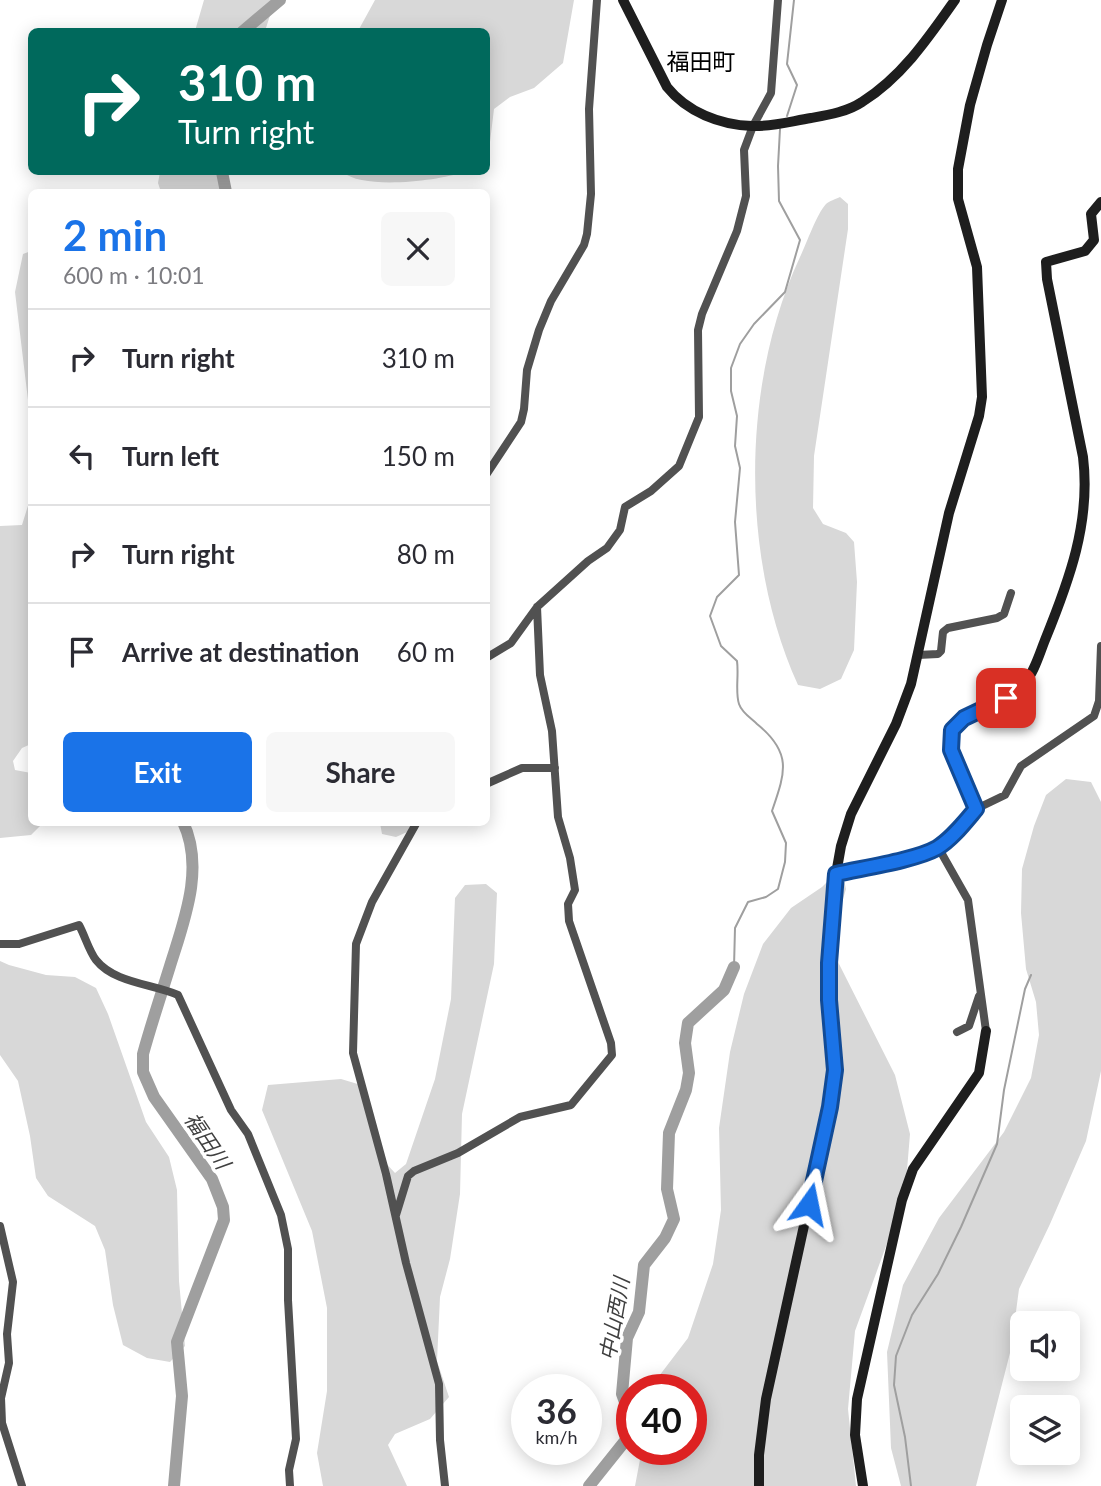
<!DOCTYPE html>
<html lang="en">
<head>
<meta charset="utf-8">
<style>
	body { margin:0; font-family:Lato,"Noto Sans JP",sans-serif; background:#f7f7f7; color:#2b2b33; height:100vh; display:flex; flex-direction:column; font-size:26px; white-space:nowrap }
	* { box-sizing:border-box; margin:0 }
	p { font-size:23px; color:#7c7c81 }
	.icon { flex:none; width:38px; height:38px; fill:none; stroke:currentColor; stroke-width:2; stroke-linecap:round; stroke-linejoin:round }
	.map { position:relative; flex:1; overflow:hidden }
	.details { position:absolute; left:28px; top:189px; width:462px; height:637px; display:flex; flex-direction:column; background:#fff; border-radius:10px; box-shadow:0 4px 18px #0003 }
	.details>* { flex:none }
	.banner { position:absolute; left:28px; top:28px; width:462px; height:147px; border-radius:10px; box-shadow:0 4px 18px #0003; background:#00695c; color:#fff; overflow:hidden }
	.controls { position:absolute; left:1010px; top:1311px; display:grid; gap:14px }
	.controls a { display:grid; place-items:center; width:70px; height:70px; border-radius:10px; background:#fff; box-shadow:0 4px 18px #0003; font-size:35px }
	.speed { position:absolute; left:511px; top:1374px; display:flex; gap:14px; font-size:35px; font-weight:700; text-align:center }
	.speed>* { display:grid; place-content:center; width:91px; height:91px; border-radius:50%; background:#fff; box-shadow:0 4px 18px #0003; line-height:1 }
	.speed small { font-size:18px; font-weight:400 }
	.speed .limit { border:10px solid #d22; background:#fff; color:#111 }
	.pin { position:absolute; display:grid; place-items:center; width:60px; height:60px; color:#fff; margin:-30px; border-radius:14px; box-shadow:0 4px 10px #0006 }
	.me { position:absolute; width:77px; margin:-38px; rotate:12deg; stroke-linejoin:round; filter:drop-shadow(0 0 5px #0008) }
	.turn { display:flex; align-items:center; gap:24px; height:147px; padding:0 35px; font-size:32px }
	.turn .icon { width:91px; height:91px; stroke-width:2.5 }
	.turn b { display:block; font-size:49px; line-height:60px }
	.round { display:grid; place-items:center; flex:none; width:74px; height:74px; border-radius:10px; background:#f7f7f7 }
	.head { display:flex; align-items:center; justify-content:space-between; height:119px; padding:0 35px }
	h1 { font-size:42px; font-weight:700; line-height:52px; color:#1a73e8 }
	.button { display:flex; gap:14px; margin-top:auto; padding:14px 35px }
	.button a { flex:1; height:80px; border-radius:10px; background:#1a73e8; color:#fff; font-size:28px; font-weight:700; line-height:80px; text-align:center }
	.button a+a { background:#f7f7f7; color:#2b2b33 }
	ul { padding:0; list-style:none }
	li { display:flex; align-items:center; gap:21px; height:98px; padding:0 35px; border-top:2px solid #e1e1e2 }
	li div { flex:1 }
	li b { display:block; font-size:26px }
	li em { font-style:normal }
	.map>svg:first-child { display:block }
	.green { fill:#d8d8d8 }
	.lines { fill:none; stroke-linecap:round; stroke-linejoin:round }
	.stream { stroke:#9f9f9f; stroke-width:2 }
	.river { stroke:#9f9f9f; stroke-width:12 }
	.street { stroke:#515151; stroke-width:8 }
	.secondary { stroke:#1e1e1e; stroke-width:10 }
	.route-casing { stroke:#114b97; stroke-width:18 }
	.route { stroke:#1a73e8; stroke-width:12 }
	.labels { text-anchor:middle; stroke-width:7; stroke-linejoin:round; paint-order:stroke }
	.water-label { font-size:21px; font-style:italic; fill:#404040; stroke:#fff }
	.quarter-label { font-size:23px; fill:#000; stroke:#fff }
</style>
</head>
<body>
<div class="map">
<svg width="1101" height="1486" viewBox="0 0 1101 1486">
	<rect width="100%" height="100%" fill="#fff"/>
	<!-- green -->
	<path class="green" d="M 204,0 L 275,0 L 265,31 L 195,31 Z
		M 375,0 L 574,0 L 563,63 L 534,88 L 510,97 L 494,109 L 490,142 L 487,150 L 486,32 L 358,31 Z
		M 160,172 L 221,172 L 221,192 L 161,192 L 158,183 Z
		M 343,172 L 463,172 C 439,181 362,190 343,172 Z
		M 840,197 L 848,204 L 848,229 L 814,456 L 813,508 L 823,524 L 846,533 L 854,542 L 857,582 L 854,650 L 841,679 L 820,689 L 798,685 C 740,558 741,383 800,257 C 807,243 816,215 826,204 C 829,201 836,199 840,197 Z
		M 31,251 L 31,425 L 15,292 L 23,254 Z
		M 31,496 L 31,744 L 22,748 L 13,761 L 15,770 L 31,773 L 32,822 L 43,823 L 31,835 L 0,838 L 0,526 L 22,525 Z
		M 1066,779 L 1091,782 L 1101,802 L 1101,1071 L 1086,1141 L 1050,1224 L 1019,1289 L 1011,1349 L 976,1486 L 901,1486 L 891,1448 L 887,1352 L 903,1285 L 939,1218 L 1004,1132 L 1031,1078 L 1039,1035 L 1036,1002 L 1026,969 L 1021,913 L 1022,869 L 1034,826 L 1046,795 Z
		M 380,823 L 414,823 L 407,832 L 396,837 L 382,834 Z
		M 833,876 L 844,880 L 846,889 L 840,909 L 835,956 L 895,1075 L 910,1134 L 905,1194 L 855,1331 L 848,1409 L 856,1486 L 635,1486 L 642,1449 L 691,1449 L 691,1390 L 652,1389 L 653,1384 L 688,1338 L 713,1264 L 721,1210 L 719,1128 L 730,1052 L 744,994 L 763,944 L 791,908 L 822,887 Z
		M 486,884 L 497,893 L 494,964 L 462,1114 L 460,1194 L 450,1259 L 440,1297 L 437,1361 L 449,1397 L 430,1419 L 395,1434 L 388,1445 L 407,1486 L 323,1486 L 317,1453 L 327,1391 L 327,1308 L 312,1231 L 262,1110 L 268,1085 L 341,1079 L 361,1085 L 383,1160 L 395,1173 L 406,1164 L 435,1079 L 451,999 L 455,898 L 465,885 Z
		M 0,961 L 9,965 L 46,975 L 75,977 L 96,988 L 108,1014 L 146,1122 L 169,1157 L 177,1190 L 179,1281 L 185,1346 L 170,1362 L 147,1358 L 123,1345 L 113,1305 L 105,1250 L 95,1226 L 48,1196 L 36,1178 L 30,1136 L 18,1081 L 0,1055 Z"/>
	<g class="lines">
		<!-- stream -->
		<path class="stream" d="M 787,116 L 797,85 L 787,64 L 794,0
			M 734,967 L 735,928 L 748,902 L 766,897 L 778,889 L 785,862 L 786,843 L 772,811 C 785,773 793,753 757,724 C 751,718 742,713 739,704 C 735,692 739,675 737,661 L 721,646 L 710,616 L 717,597 L 739,575 L 735,522 L 740,468 L 735,446 L 737,416 L 731,391 L 731,368 L 740,344 L 754,324 L 785,292 L 800,240 L 779,201 L 778,166 L 780,129
			M 911,1486 L 905,1437 L 894,1385 L 896,1356 L 912,1315 L 938,1274 L 961,1227 L 997,1144 L 1004,1090 L 1025,989 L 1031,975"/>
		<!-- river -->
		<path class="river" d="M 242,32 L 280,0
			M 222,172 L 226,192
			M 174,1486 L 182,1396 L 177,1342 L 224,1220 L 223,1207 L 212,1179 L 154,1097 L 143,1072 L 143,1054 C 151,1025 161,995 170,966 C 184,921 205,868 183,822
			M 589,1486 L 625,1441 L 630,1427 L 629,1413 L 622,1394 L 627,1338 L 639,1312 L 644,1265 L 665,1238 L 674,1219 L 667,1189 L 669,1133 L 686,1090 L 689,1073 L 685,1043 L 688,1023 L 724,990 L 734,967"/>
		<!-- street -->
		<path class="street" d="M 486,475 L 521,422 L 524,409 L 527,370 L 539,330 L 551,301 L 584,245 L 587,234 L 591,194 L 589,109 L 597,0
			M 918,655 L 938,654 L 941,651 L 943,632 L 948,628 L 997,618 L 1004,614 L 1011,593
			M 486,658 L 511,643 L 537,607 L 588,561 L 607,548 L 620,530 L 625,507 L 651,491 L 679,466 L 699,417 L 698,330 L 702,314 L 737,231 L 746,196 L 744,150 L 753,126 L 771,93 L 778,0
			M 486,784 L 522,768 L 555,768
			M 976,809 L 1005,795 L 1021,766 L 1094,716 L 1099,701 L 1101,646
			M 417,822 L 372,902 L 356,944 L 353,1053 L 386,1174 L 406,1263 L 439,1384 L 440,1440 L 445,1486
			M 938,847 L 968,900 L 986,1031
			M 0,944 L 19,944 L 79,925 C 85,936 89,951 96,960 C 114,983 153,984 178,995 L 231,1110 L 248,1134 L 281,1215 L 288,1249 L 288,1300 L 296,1439 L 289,1470 L 290,1486
			M 957,1032 L 969,1026 L 979,996
			M 396,1215 L 408,1176 L 414,1171 L 458,1153 L 520,1117 L 571,1105 L 612,1055 L 611,1043 L 569,921 L 568,904 L 575,890 L 570,858 L 558,817 L 552,731 L 540,675 L 537,607
			M 0,1226 L 13,1282 L 7,1334 L 9,1363 L 1,1398 L 2,1423 L 22,1486"/>
		<!-- secondary -->
		<path class="secondary" d="M 623,0 L 667,87 C 687,112 720,125 752,126 C 771,127 792,121 811,118 C 828,115 847,112 862,102 C 902,77 929,37 955,0
			M 836,874 C 863,867 915,860 937,848 C 952,839 965,822 976,809 L 951,750 L 952,730 C 969,707 1005,706 1024,684 C 1034,673 1039,655 1045,640 C 1069,581 1091,522 1083,457 L 1047,279 L 1046,262 L 1085,251 L 1094,240 L 1091,214 L 1101,202
			M 759,1486 L 759,1455 L 766,1399 L 830,1107 L 835,1070 L 829,1000 L 829,963 L 836,874 L 841,846 L 851,814 L 896,724 L 911,684 L 949,513 L 979,416 L 982,397 L 977,267 L 958,199 L 958,169 L 970,105 L 987,45 L 1002,0
			M 863,1486 L 855,1435 L 857,1399 L 902,1200 L 913,1169 L 979,1073 L 986,1031"/>
	</g>
	<g class="lines">
		<defs>
			<path id="route" d="M 809,1204 L 830,1107 L 835,1070 L 829,1000 L 829,963 L 836,874 C 862,868 916,860 937,848 C 952,839 965,822 976,809 L 951,750 L 952,730 L 964,718 L 1006,698"/>
		</defs>
		<!-- route casing -->
		<use href="#route" class="route-casing"/>
		<!-- route -->
		<use href="#route" class="route"/>
	</g>
	<g class="labels">
		<!-- water labels -->
		<g class="water-label">
			<text transform="translate(207 1141) rotate(56)" y="7">福田川</text>
			<text transform="translate(615 1319) rotate(-80)" y="7">中山西川</text>
		</g>
		<!-- quarter labels -->
		<g class="quarter-label">
			<text x="701" y="70">福田町</text>
		</g>
	</g>
</svg>
<div class="controls">
<a><svg class="icon" aria-label="sound" viewBox="0 0 24 24"><path d="M4 9h4l5-4v14l-5-4H4zM17 9q2 3 0 6"/></svg></a>
<a><svg class="icon" aria-label="layers" viewBox="0 0 24 24"><path d="M12 4l9 5-9 5-9-5zM3 14l9 5 9-5"/></svg></a>
</div>
<div class="speed"><div>36<small>km/h</small></div><div class="limit">40</div></div>
<div class="pin" style="left:1006px;top:698px;background:#d93025"><svg class="icon" aria-label="arrive" viewBox="0 0 24 24"><path d="M6 21V4h12l-3 4 3 4H6"/></svg></div>
<svg class="me" style="left:809px;top:1204px" viewBox="-20 -20 40 40"><path d="M0-17L14 15 0 8-14 15z" fill="#1a73e8" stroke="#fff" stroke-width="4"/></svg>
<div class="banner">
<div class="turn"><svg class="icon" aria-label="right" viewBox="0 0 24 24"><path d="M7 20v-9h11M14 6l5 5-5 5"/></svg><div><b>310 m</b>Turn right</div></div>
</div>
<section class="details">
<div class="head"><div><h1>2 min</h1><p>600 m · 10:01</p></div><a class="round"><svg class="icon" aria-label="close" viewBox="0 0 24 24"><path d="M6 6l12 12M18 6L6 18"/></svg></a></div>
<ul>
<li><svg class="icon" aria-label="right" viewBox="0 0 24 24"><path d="M7 20v-9h11M14 6l5 5-5 5"/></svg><div><b>Turn right</b></div><em>310 m</em></li>
<li><svg class="icon" aria-label="left" viewBox="0 0 24 24"><path d="M17 20v-9H6M10 6l-5 5 5 5"/></svg><div><b>Turn left</b></div><em>150 m</em></li>
<li><svg class="icon" aria-label="right" viewBox="0 0 24 24"><path d="M7 20v-9h11M14 6l5 5-5 5"/></svg><div><b>Turn right</b></div><em>80 m</em></li>
<li><svg class="icon" aria-label="arrive" viewBox="0 0 24 24"><path d="M6 21V4h12l-3 4 3 4H6"/></svg><div><b>Arrive at destination</b></div><em>60 m</em></li>
</ul>
<div class="button"><a>Exit</a><a>Share</a></div>
</section>
</div>
</body>
</html>
